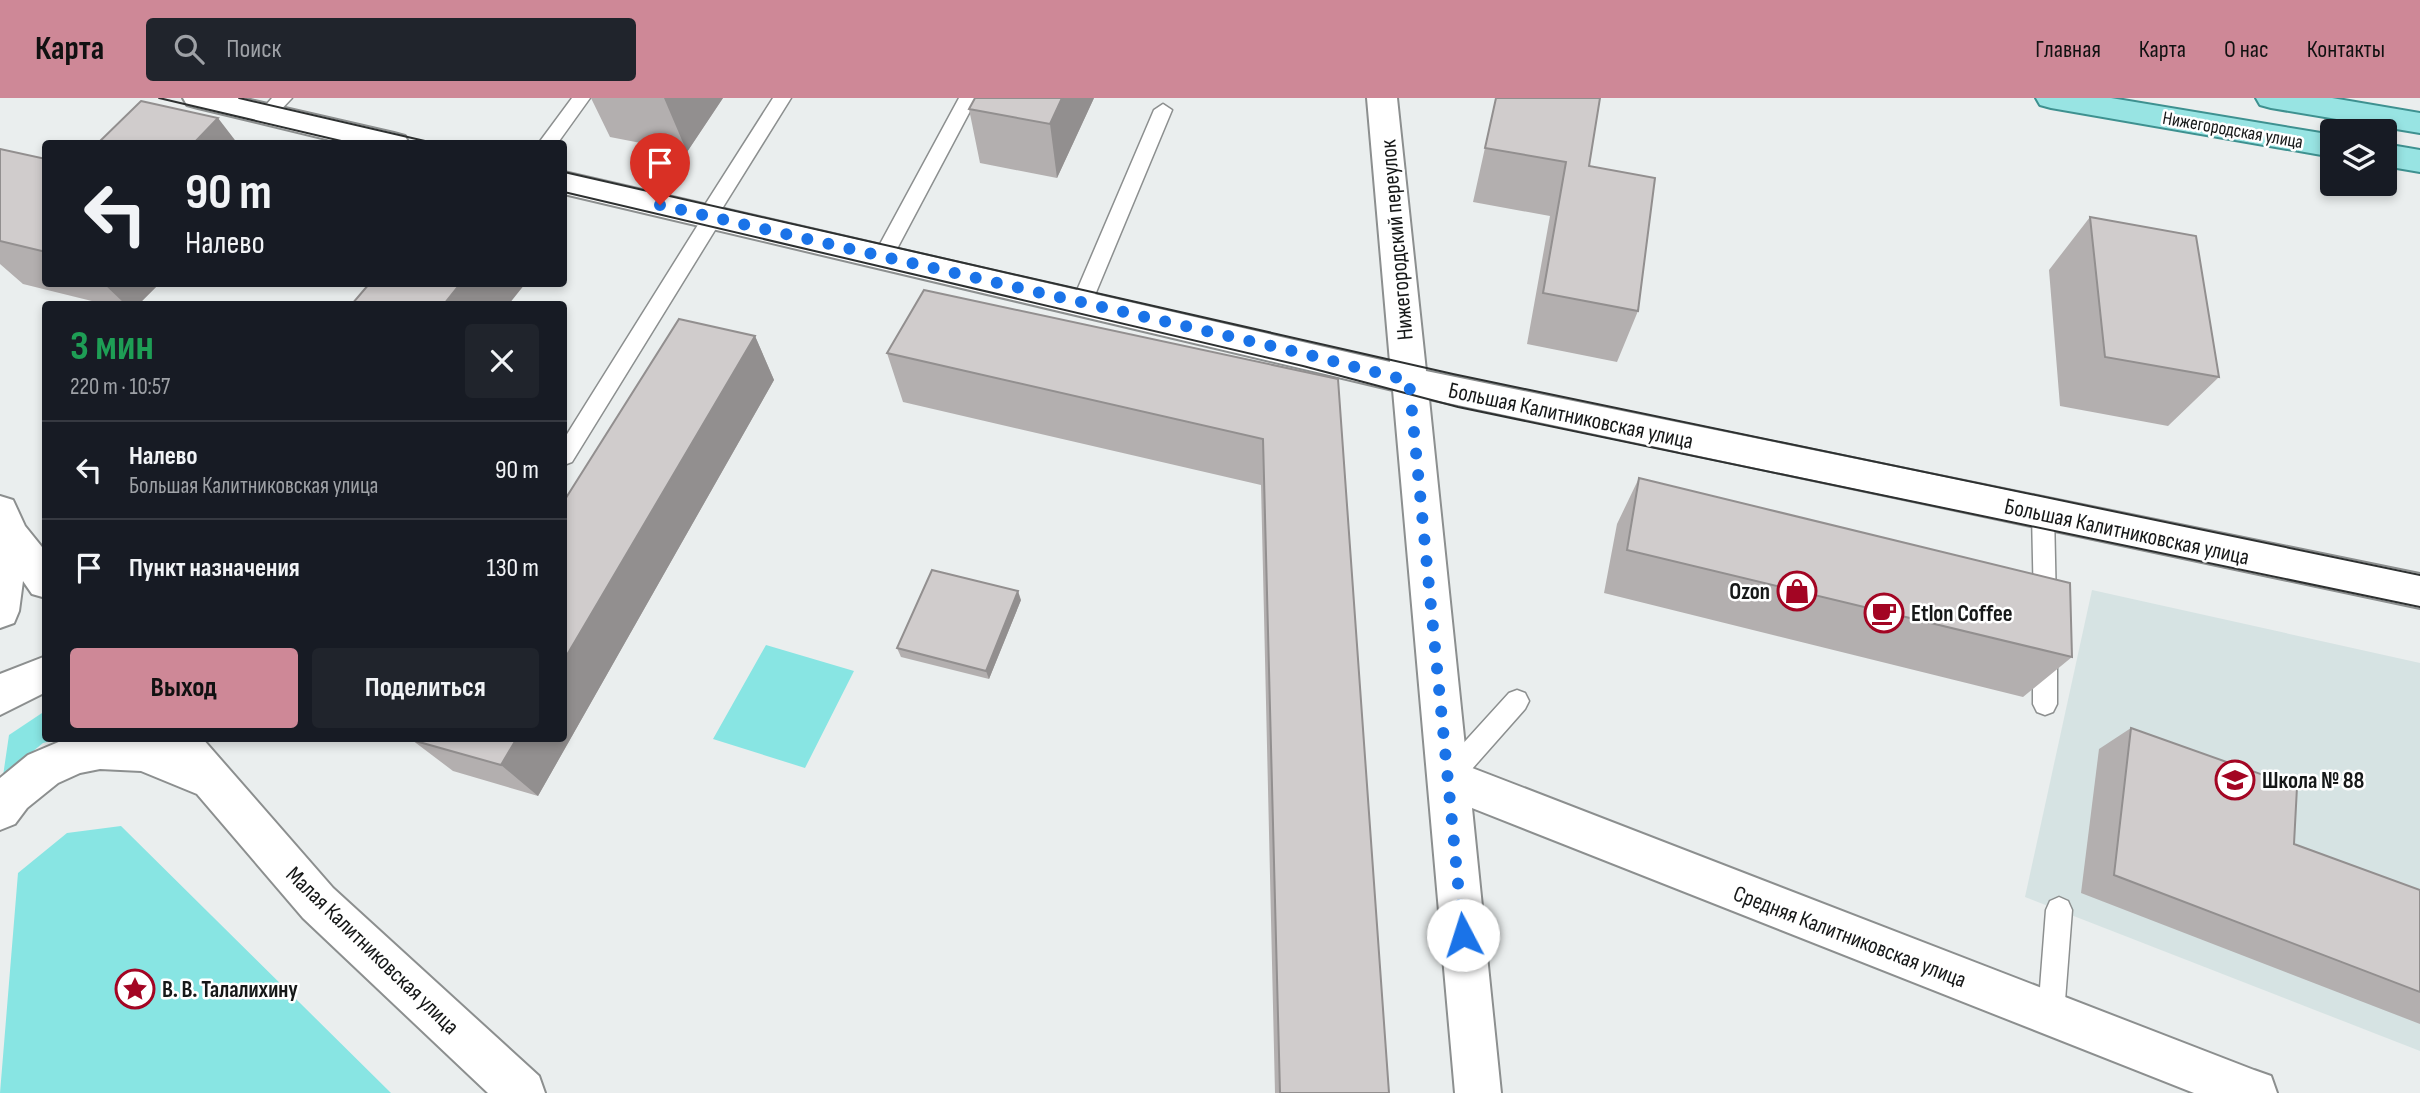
<!DOCTYPE html>
<html lang="ru">
<head>
<meta charset="utf-8">
<style>
	body { margin:0; font-family:"Sofia Sans Condensed",sans-serif; background:#20242c; color:#f1f3f6; height:100vh; display:flex; flex-direction:column; font-size:26px; white-space:nowrap }
	* { box-sizing:border-box; margin:0 }
	p { font-size:23px; color:#9ea1a6 }
	.icon { flex:none; width:38px; height:38px; fill:none; stroke:currentColor; stroke-width:2; stroke-linecap:round; stroke-linejoin:round }
	.map { position:relative; flex:1; overflow:hidden }
	.side { position:absolute; left:42px; top:203px; width:525px; height:441px; display:flex; flex-direction:column; background:#171b24; border-radius:7px; box-shadow:0 4px 10px #0003 }
	.side>* { flex:none }
	.top-card { position:absolute; left:42px; top:42px; width:525px; height:147px; border-radius:7px; box-shadow:0 4px 10px #0003; background:#171b24; color:#f1f3f6; overflow:hidden }
	.buttons { position:absolute; left:2320px; top:21px; display:grid; gap:14px }
	.buttons a { display:grid; place-items:center; width:77px; height:77px; border-radius:7px; background:#171b24; box-shadow:0 4px 10px #0003; font-size:35px }
	.pin { position:absolute; display:grid; place-items:center; width:60px; height:60px; color:#fff; margin:-72px -30px; border-radius:50% 50% 50% 0; rotate:-45deg; box-shadow:0 0 7px #0007 }
	.pin .icon { rotate:45deg }
	.me { position:absolute; width:77px; margin:-38px; rotate:355deg; stroke-linejoin:round; filter:drop-shadow(0 0 5px #0008) }
	.turn { display:flex; align-items:center; gap:24px; height:147px; padding:0 28px; font-size:32px }
	.turn .icon { width:91px; height:91px; stroke-width:2.5 }
	.turn b { display:block; font-size:49px; line-height:60px }
	.round { display:grid; place-items:center; flex:none; width:74px; height:74px; border-radius:7px; background:#20242c }
	.summary { display:flex; align-items:center; justify-content:space-between; height:119px; padding:0 28px }
	h1 { font-size:42px; font-weight:700; line-height:52px; color:#1e9e55 }
	.cta { display:flex; gap:14px; margin-top:auto; padding:14px 28px }
	.cta a { flex:1; height:80px; border-radius:7px; background:#ce8897; color:#111; font-size:28px; font-weight:700; line-height:80px; text-align:center }
	.cta a+a { background:#20242c; color:#f1f3f6 }
	ul { padding:0; list-style:none }
	li { display:flex; align-items:center; gap:21px; height:98px; padding:0 28px; border-top:2px solid #363941 }
	li div { flex:1 }
	li b { display:block; font-size:26px }
	li em { font-style:normal }
	header { display:flex; align-items:center; gap:42px; box-sizing:border-box; height:98px; padding:0 35px; background:#ce8897; color:#111 }
	header strong { font-size:33px }
	nav { display:flex; gap:38px; margin-inline-start:auto; font-size:24px }
	.search { width:490px; height:63px; background:#20242c; display:flex; align-items:center; gap:18px; box-sizing:border-box; padding:0 24px; border-radius:7px; color:#9ea1a6; font-size:26px }
	.map>svg:first-child { display:block }
	.built { fill:#d6e3e3 }
	.green { fill:#88e5e3 }
	.lines { fill:none; stroke-linecap:round; stroke-linejoin:round }
	.service-casing { stroke:#8c8f8f; stroke-width:3 }
	.minor-casing { stroke:#8c8f8f; stroke-width:4 }
	.tertiary-casing { stroke:#8c8f8f; stroke-width:4 }
	.primary-casing { stroke:#3e9190; stroke-width:4 }
	.service { fill:#fff; fill-rule:evenodd }
	.minor { fill:#fff; fill-rule:evenodd }
	.tertiary { fill:#fff; fill-rule:evenodd }
	.primary { fill:#98e4e3; fill-rule:evenodd }
	.tram { stroke:#2d3030; stroke-width:2 }
	.wall { fill:#b3afaf }
	.shaded-wall { fill:#928f8f }
	.building { fill:#d0cccc; stroke:#928f8f; stroke-width:2 }
	.route { stroke:#1a73e8; stroke-width:12; stroke-dasharray:0 21.6 }
	.labels { text-anchor:middle; stroke-width:5; stroke-linejoin:round; paint-order:stroke }
	.far-street-label { font-size:19px; fill:#161818; stroke:#fff }
	.street-label { font-size:23px; fill:#161818; stroke:#fff }
	.poi-label { font-size:23px; font-weight:bold; fill:#161818; stroke:#fff; text-anchor:start }
</style>
</head>
<body>
<header>
<strong>Карта</strong>
<div class="search"><svg class="icon" aria-label="search" viewBox="0 0 24 24"><circle cx="10" cy="10" r="6"/><path d="M15 15l6 6"/></svg>Поиск</div>
<nav><a>Главная</a><a>Карта</a><a>О нас</a><a>Контакты</a></nav>
</header>
<div class="map">
<svg width="2420" height="995" viewBox="0 0 2420 995">
	<rect width="100%" height="100%" fill="#eaeeee"/>
	<!-- built -->
	<path class="built" d="M 2092,492 L 2420,565 L 2420,953 L 2025,799 Z"/>
	<!-- green -->
	<path class="green" d="M 766,547 L 854,573 L 805,670 L 713,641 Z
		M 45,613 L 46,640 L 58,641 L 43,645 L 3,678 L 9,637 Z
		M 121,728 L 391,995 L 0,995 L 18,775 L 67,735 Z"/>
	<g class="lines">
		<defs>
			<path id="service" d="M 272,0 L 292,0 L 273,20 L 261,20 L 258,16 Z
				M 572,0 L 590,0 L 557,46 L 538,46 Z
				M 773,0 L 791,0 L 720,114 L 722,119 L 720,124 L 572,364 L 564,367 L 564,341 L 701,122 L 699,118 L 701,113 Z
				M 959,0 L 977,0 L 890,164 L 876,164 L 873,159 Z
				M 1163,6 L 1172,12 L 1092,204 L 1089,209 L 1082,211 L 1075,209 L 1072,204 L 1154,12 Z
				M 2043,406 L 2051,409 L 2054,415 L 2056,508 L 2053,515 L 2045,518 L 2037,515 L 2034,508 L 2032,415 L 2035,409 Z
				M 2045,540 L 2053,543 L 2057,550 L 2057,606 L 2053,614 L 2045,617 L 2037,614 L 2033,606 L 2033,550 L 2037,543 Z
				M 1517,592 L 1525,595 L 1529,603 L 1525,611 L 1457,688 L 1448,691 L 1439,688 L 1436,680 L 1439,672 L 1509,595 Z
				M 2059,799 L 2068,803 L 2072,812 L 2064,916 L 2061,926 L 2051,929 L 2041,926 L 2038,916 L 2046,812 L 2050,803 Z"/>
			<path id="minor" d="M 183,0 L 242,0 L 394,35 L 405,38 L 409,46 L 347,46 L 198,10 L 187,7 Z
				M 1367,0 L 1397,0 L 1426,273 L 2420,476 L 2420,510 L 1429,301 L 1467,668 L 2254,972 L 2271,978 L 2277,995 L 2194,995 L 1472,710 L 1501,995 L 1455,995 L 1393,292 L 564,96 L 564,74 L 1390,264 Z"/>
			<path id="tertiary" d="M 0,398 L 13,402 L 25,428 L 46,454 L 46,500 L 32,496 L 23,483 L 19,513 L 14,525 L 0,530 Z
				M 46,558 L 46,594 L 0,617 L 0,576 Z
				M 68,640 L 202,640 L 333,790 L 539,978 L 545,995 L 488,995 L 303,820 L 197,696 L 141,673 L 100,671 L 80,675 L 58,685 L 27,710 L 15,726 L 0,732 L 0,680 L 28,657 Z"/>
			<path id="primary" d="M 2036,0 L 2111,0 L 2333,37 L 2333,59 L 2051,10 L 2040,7 Z
				M 2256,0 L 2332,0 L 2420,15 L 2420,35 L 2271,10 L 2260,7 Z
				M 2385,46 L 2420,52 L 2420,74 L 2385,68 Z"/>
		</defs>
		<!-- service casing -->
		<use href="#service" class="service-casing"/>
		<!-- minor casing -->
		<use href="#minor" class="minor-casing"/>
		<!-- tertiary casing -->
		<use href="#tertiary" class="tertiary-casing"/>
		<!-- primary casing -->
		<use href="#primary" class="primary-casing"/>
		<!-- service -->
		<use href="#service" class="service"/>
		<!-- minor -->
		<use href="#minor" class="minor"/>
		<!-- tertiary -->
		<use href="#tertiary" class="tertiary"/>
		<!-- primary -->
		<use href="#primary" class="primary"/>
		<!-- tram -->
		<path class="tram" d="M 159,0 L 354,46
			M 239,0 L 438,46
			M 564,74 L 1453,276 L 2420,477
			M 564,94 L 1303,268 L 1458,309 L 2420,509"/>
	</g>
	<!-- wall -->
	<path class="wall" d="M 591,0 L 723,0 L 687,54 L 610,39 Z
		M 975,0 L 1094,0 L 1057,80 L 980,65 L 969,11 Z
		M 1496,0 L 1589,68 L 1638,213 L 1617,264 L 1527,246 L 1550,118 L 1473,104 Z
		M 0,51 L 46,61 L 46,186 L 159,186 L 139,206 L 104,206 L 23,186 L 0,166 Z
		M 2090,119 L 2219,279 L 2168,328 L 2060,308 L 2049,172 Z
		M 755,238 L 774,282 L 538,698 L 453,673 L 412,642 Z
		M 887,255 L 1338,281 L 1389,995 L 1275,995 L 1261,387 L 903,304 Z
		M 1639,380 L 2072,559 L 2023,599 L 1604,495 L 1617,426 Z
		M 1021,502 L 989,581 L 901,559 L 897,550 Z
		M 2131,630 L 2294,746 L 2420,792 L 2420,926 L 2081,795 L 2099,651 Z"/>
	<!-- shaded-wall -->
	<path class="shaded-wall" d="M 664,0 L 723,0 L 687,54 Z
		M 1062,0 L 1094,0 L 1057,80 L 1050,26 Z
		M 218,20 L 238,46 L 193,46 Z
		M 104,186 L 159,186 L 139,206 L 125,206 Z
		M 460,186 L 525,186 L 509,206 L 444,206 Z
		M 755,238 L 774,282 L 538,698 L 501,667 L 517,640 L 564,640 L 564,562 Z
		M 1018,493 L 1021,502 L 989,581 L 986,573 Z"/>
	<!-- building -->
	<path class="building" d="M 975,0 L 1062,0 L 1050,26 L 969,11 Z
		M 1496,0 L 1600,0 L 1589,68 L 1655,80 L 1638,213 L 1543,195 L 1566,64 L 1485,50 Z
		M 141,3 L 218,20 L 193,46 L 97,46 Z
		M 0,51 L 46,61 L 46,154 L 0,143 Z
		M 2090,119 L 2196,138 L 2219,279 L 2105,259 Z
		M 369,186 L 460,186 L 444,206 L 352,206 Z
		M 924,192 L 1338,281 L 1389,995 L 1280,995 L 1263,341 L 887,255 Z
		M 679,221 L 755,238 L 564,562 L 564,403 Z
		M 1639,380 L 2070,485 L 2072,559 L 1627,452 Z
		M 932,472 L 1018,493 L 986,573 L 897,550 Z
		M 2131,630 L 2297,689 L 2294,746 L 2420,792 L 2420,894 L 2114,777 Z
		M 413,640 L 517,640 L 501,667 L 412,642 Z"/>
	<g class="lines">
		<!-- route -->
		<path class="route" d="M 660,107 L 1306,256 L 1409,283 L 1463,837"/>
	</g>
	<!-- icons -->
	<defs>
		<symbol id="shop-ring" viewBox="-11 -11 22 22"><circle r="9.5" fill="#fff" stroke="#a30523" stroke-width="1.5"/><path d="M-5-2.5h2.3a2.7 3.5 0 0 1 5.4 0H5L5.5 6h-11ZM-1.5-2.5h3a1.5 2.3 0 0 0-3 0Z" fill="#a30523"/></symbol>
		<symbol id="cafe-ring" viewBox="-11 -11 22 22"><circle r="9.5" fill="#fff" stroke="#a30523" stroke-width="1.5"/><path d="M-5.5-4.5H6V0H3Q3 3.5 0 3.5H-2.5Q-5.5 3.5-5.5 0ZM3-3.2v2h1.7v-2ZM-6 4.5H4V6H-6Z" fill="#a30523"/></symbol>
		<symbol id="school-ring" viewBox="-11 -11 22 22"><circle r="9.5" fill="#fff" stroke="#a30523" stroke-width="1.5"/><path d="M0-5L7-2L0 1L-7-2ZM-4 1L0 2.5L4 1V4Q0 6-4 4Z" fill="#a30523"/></symbol>
		<symbol id="sight-ring" viewBox="-11 -11 22 22"><circle r="9.5" fill="#fff" stroke="#a30523" stroke-width="1.5"/><path d="M0-6L1.8-2.2L6-1.7L2.9 1.2L3.7 5.4L0 3.3L-3.7 5.4L-2.9 1.2L-6-1.7L-1.8-2.2Z" fill="#a30523"/></symbol>
	</defs>
	<g fill-rule="evenodd">
		<use href="#shop-ring" x="1775" y="471" width="44" height="44"/>
		<use href="#cafe-ring" x="1862" y="493" width="44" height="44"/>
		<use href="#school-ring" x="2213" y="660" width="44" height="44"/>
		<use href="#sight-ring" x="113" y="869" width="44" height="44"/>
	</g>
	<g class="labels">
		<!-- far-street labels -->
		<g class="far-street-label">
			<text transform="translate(2233 31) rotate(10)" y="7">Нижегородская улица</text>
		</g>
		<!-- street labels -->
		<g class="street-label">
			<text transform="translate(1396 142) rotate(-95)" y="8">Нижегородский переулок</text>
			<text transform="translate(1571 317) rotate(12)" y="8">Большая Калитниковская улица</text>
			<text transform="translate(2127 433) rotate(12)" y="8">Большая Калитниковская улица</text>
			<text transform="translate(1850 838) rotate(21)" y="8">Средняя Калитниковская улица</text>
			<text transform="translate(373 852) rotate(44)" y="8">Малая Калитниковская улица</text>
		</g>
		<!-- poi labels -->
		<g class="poi-label">
			<text x="1770" y="501" text-anchor="end">Ozon</text>
			<text x="1911" y="523">Etlon Coffee</text>
			<text x="2262" y="690">Школа № 88</text>
			<text x="162" y="899">В. В. Талалихину</text>
		</g>
	</g>
</svg>
<div class="buttons">
<a><svg class="icon" aria-label="layers" viewBox="0 0 24 24"><path d="M12 4l9 5-9 5-9-5zM3 14l9 5 9-5"/></svg></a>
</div>
<div class="pin" style="left:660px;top:107px;background:#d93025"><svg class="icon" aria-label="arrive" viewBox="0 0 24 24"><path d="M6 21V4h12l-3 4 3 4H6"/></svg></div>
<svg class="me" style="left:1463px;top:837px" viewBox="-20 -20 40 40"><circle r="19" fill="#fff"/><path d="M0-13L10 11 0 6-10 11z" fill="#1a73e8"/></svg>
<div class="top-card">
<div class="turn"><svg class="icon" aria-label="left" viewBox="0 0 24 24"><path d="M17 20v-9H6M10 6l-5 5 5 5"/></svg><div><b>90 m</b>Налево</div></div>
</div>
<section class="side">
<div class="summary"><div><h1>3 мин</h1><p>220 m · 10:57</p></div><a class="round"><svg class="icon" aria-label="close" viewBox="0 0 24 24"><path d="M6 6l12 12M18 6L6 18"/></svg></a></div>
<ul>
<li><svg class="icon" aria-label="left" viewBox="0 0 24 24"><path d="M17 20v-9H6M10 6l-5 5 5 5"/></svg><div><b>Налево</b><p>Большая Калитниковская улица</p></div><em>90 m</em></li>
<li><svg class="icon" aria-label="arrive" viewBox="0 0 24 24"><path d="M6 21V4h12l-3 4 3 4H6"/></svg><div><b>Пункт назначения</b></div><em>130 m</em></li>
</ul>
<div class="cta"><a>Выход</a><a>Поделиться</a></div>
</section>
</div>
</body>
</html>
